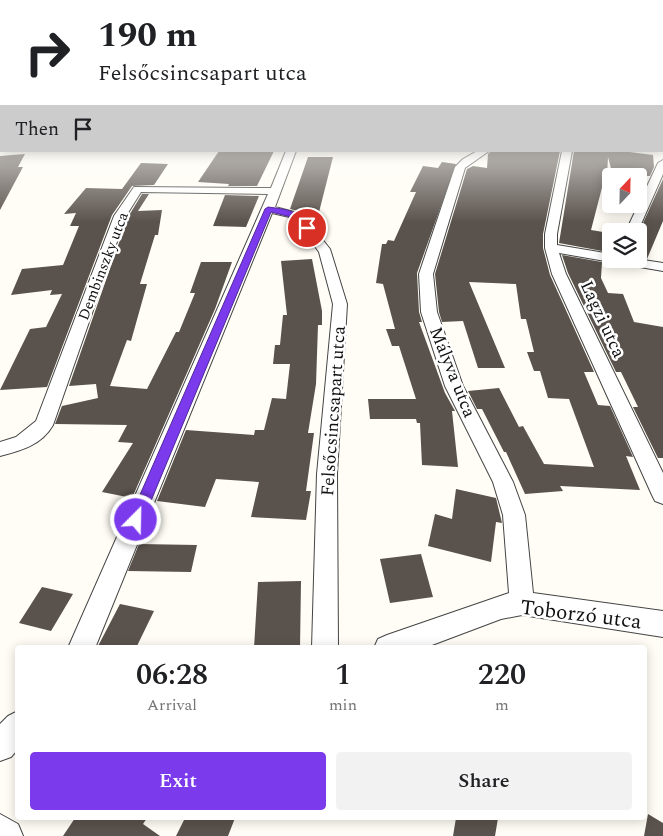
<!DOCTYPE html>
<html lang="en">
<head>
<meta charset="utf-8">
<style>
	body { margin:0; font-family:Spectral,serif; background:#f2f2f2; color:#202124; height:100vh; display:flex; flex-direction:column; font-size:19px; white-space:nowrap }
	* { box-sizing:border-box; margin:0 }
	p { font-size:16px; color:#757577 }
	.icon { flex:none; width:28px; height:28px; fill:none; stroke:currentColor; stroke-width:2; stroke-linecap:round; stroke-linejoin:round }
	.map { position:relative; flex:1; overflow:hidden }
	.details { position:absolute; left:15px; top:645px; width:632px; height:175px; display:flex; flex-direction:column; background:#fff; border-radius:5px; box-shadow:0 2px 12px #0003 }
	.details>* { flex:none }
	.banner { position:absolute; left:0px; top:0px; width:664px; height:152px; box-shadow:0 2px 12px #0003; background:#fff; color:#202124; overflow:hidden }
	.needle { width:32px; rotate:22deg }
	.fabs { position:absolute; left:602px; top:168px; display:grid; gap:10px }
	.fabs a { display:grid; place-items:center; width:45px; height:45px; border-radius:5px; background:#fff; box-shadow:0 2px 12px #0003; font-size:25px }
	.pin { position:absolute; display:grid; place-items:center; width:42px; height:42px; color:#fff; margin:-21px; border:2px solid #fff; border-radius:50%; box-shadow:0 1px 5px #0007 }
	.me { position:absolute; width:55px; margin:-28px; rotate:23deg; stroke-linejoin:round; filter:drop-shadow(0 0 4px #0008) }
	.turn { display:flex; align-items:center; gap:18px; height:105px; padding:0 15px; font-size:22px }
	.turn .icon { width:65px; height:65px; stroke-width:2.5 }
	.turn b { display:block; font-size:35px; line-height:42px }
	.then { display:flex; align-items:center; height:48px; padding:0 15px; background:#0003; gap:10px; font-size:19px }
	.eta { display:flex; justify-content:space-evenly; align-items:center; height:85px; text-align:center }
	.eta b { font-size:30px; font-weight:600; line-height:35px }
	.cta { display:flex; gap:10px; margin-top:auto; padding:10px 15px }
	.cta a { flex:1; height:58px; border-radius:5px; background:#7c3aed; color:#fff; font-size:20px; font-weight:600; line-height:58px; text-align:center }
	.cta a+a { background:#f2f2f2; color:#202124 }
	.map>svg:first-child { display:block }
	.building { fill:#5a524d }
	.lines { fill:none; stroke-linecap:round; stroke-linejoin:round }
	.street-casing { stroke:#444; stroke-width:2 }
	.street { fill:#fff; fill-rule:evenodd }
	.route { fill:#7c3aed; stroke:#51269a }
	.labels { text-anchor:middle; stroke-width:5; stroke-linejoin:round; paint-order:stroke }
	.far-street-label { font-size:15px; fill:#111; stroke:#fff }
	.street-label { font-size:18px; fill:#111; stroke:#fff }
	.near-street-label { font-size:21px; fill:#111; stroke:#fff }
</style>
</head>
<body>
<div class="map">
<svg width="663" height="836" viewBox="0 0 663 836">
	<rect width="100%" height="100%" fill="#fffdf5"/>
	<!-- building -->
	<path class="building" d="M 219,151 L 274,151 L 257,186 L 228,186 L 229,184 L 198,182 Z
		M 491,151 L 560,151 L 543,234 L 543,248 L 550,275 L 594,372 L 584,372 L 598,405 L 610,406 L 633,457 L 626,456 L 640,490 L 560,486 L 563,491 L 525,494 L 506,452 L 504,452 L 482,409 L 477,409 L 468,391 L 499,388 L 519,427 L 523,426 L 544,464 L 594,467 L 569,399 L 548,398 L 540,371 L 534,371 L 527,352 L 534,352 L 526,319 L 521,319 L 516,284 L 469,282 L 505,368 L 478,368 L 463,321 L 442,322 L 439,312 L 435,274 L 467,169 L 473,166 L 487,168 L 488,154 Z
		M 574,151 L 622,151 L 653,155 L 654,167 L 650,176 L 613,176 L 608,157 L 607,176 L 605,176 L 591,230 L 603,232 L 602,251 L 559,243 Z
		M 25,154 L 18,167 L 23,167 L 0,210 L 0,156 Z
		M 308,157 L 333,157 L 317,220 L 309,219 L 302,212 L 290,209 Z
		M 442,162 L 456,164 L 417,273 L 419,312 L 422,322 L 419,322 L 445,393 L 455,411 L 452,411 L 458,467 L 422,465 L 420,423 L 417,423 L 416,419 L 370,419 L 368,399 L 416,399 L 399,346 L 392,346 L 386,329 L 395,329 L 383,284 L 376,283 L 382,244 L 386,244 L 388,240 L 394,241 L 416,192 L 410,192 L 423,166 L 438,168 Z
		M 141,163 L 168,164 L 154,185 L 132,186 L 112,215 L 47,387 L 0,390 L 30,329 L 46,327 L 62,294 L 50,295 L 52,290 L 11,295 L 22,269 L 63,265 L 79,226 L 70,226 L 76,213 L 64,214 L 86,188 L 122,189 Z
		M 663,179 L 663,221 L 647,259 L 639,257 L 639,232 Z
		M 142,194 L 149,194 L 138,211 L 162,210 L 158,235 L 155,235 L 140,284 L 147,284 L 131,341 L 127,340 L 110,386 L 147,389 L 176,332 L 179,332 L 195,293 L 190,293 L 201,262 L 232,262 L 215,309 L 132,498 L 102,492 L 133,443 L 118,442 L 127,425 L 55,424 L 62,406 L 98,398 L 96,384 L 69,386 L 128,217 Z
		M 225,195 L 259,196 L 246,227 L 213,226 Z
		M 562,255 L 602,262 L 601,278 L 608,293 L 623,294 L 634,322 L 663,327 L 663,458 L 658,458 L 633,407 L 638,407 L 621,372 L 616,372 L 568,273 Z
		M 312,259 L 322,311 L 322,325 L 318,325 L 316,384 L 308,433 L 314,433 L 306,491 L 311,491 L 306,520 L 251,517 L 259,482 L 216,479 L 205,507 L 157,501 L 186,430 L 254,435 L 255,430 L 264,430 L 272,398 L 286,399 L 290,364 L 273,364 L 275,345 L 280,345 L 283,315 L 287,315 L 281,261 Z
		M 456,489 L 496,498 L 502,523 L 496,522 L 491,562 L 428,546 L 435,514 L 452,519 Z
		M 139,544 L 197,545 L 191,572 L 128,571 Z
		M 421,554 L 433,597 L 390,603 L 380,559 Z
		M 301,581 L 300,648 L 254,648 L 258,582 Z
		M 42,587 L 73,594 L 51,631 L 19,623 Z
		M 120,604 L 154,611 L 136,648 L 97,648 Z
		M 648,814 L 663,823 L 663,836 L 644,836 Z
		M 75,818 L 147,818 L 143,824 L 160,836 L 63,836 Z
		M 185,818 L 235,818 L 228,836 L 176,836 Z
		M 456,818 L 498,818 L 495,836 L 453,836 Z"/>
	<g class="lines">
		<defs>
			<path id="street" d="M 0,109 L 1,109 L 1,113 L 0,113 Z
				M 662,124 L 663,124 L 663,130 L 662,130 Z
				M 1,132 L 1,139 L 0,140 L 0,133 Z
				M 286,151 L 296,151 L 275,207 L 302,214 L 330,249 L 347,304 L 337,474 L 338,648 L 312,648 L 317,474 L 333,304 L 319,252 L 294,218 L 272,213 L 95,648 L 68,648 L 268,194 L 141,192 L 126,216 L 53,425 C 42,445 20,451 0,456 L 0,442 L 16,437 L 36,421 L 114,216 L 134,187 L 271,188 Z
				M 477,151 L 489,151 L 465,168 L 433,274 L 437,312 L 463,386 L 513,482 L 525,515 L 533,593 L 663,611 L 663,637 L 522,615 L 501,619 L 424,648 L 374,648 L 378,639 L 387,635 L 509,593 L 503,515 L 493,482 L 445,386 L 421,312 L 419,274 L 455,167 L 463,159 Z
				M 562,151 L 572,151 L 557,234 L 557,245 L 611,254 L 611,259 L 637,259 L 663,263 L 663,271 L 559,253 L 566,274 L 663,473 L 663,504 L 655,501 L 652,495 L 552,274 L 545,248 L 545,234 Z
				M 663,160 L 663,174 L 638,231 L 626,231 L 658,163 Z
				M 18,711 L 18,749 L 11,757 L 0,761 L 0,724 L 8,716 Z
				M 0,814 L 18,824 L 23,836 L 0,836 Z"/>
		</defs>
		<!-- street casing -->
		<use href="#street" class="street-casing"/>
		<!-- street -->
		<use href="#street" class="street"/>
	</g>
	<!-- sky -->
	<linearGradient id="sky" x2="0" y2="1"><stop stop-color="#95c6ee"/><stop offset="0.47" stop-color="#fffefa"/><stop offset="1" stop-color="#fffefa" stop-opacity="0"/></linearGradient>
	<rect width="663" height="222" fill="url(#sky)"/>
	<!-- route -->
	<path class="route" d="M 268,207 C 290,210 297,210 311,228 L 304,230 L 295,218 L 271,212 L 143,520 L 141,524 L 136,525 L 131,524 L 129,520 L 265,209 Z"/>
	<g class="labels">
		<!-- far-street labels -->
		<g class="far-street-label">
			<text transform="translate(103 266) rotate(-69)" y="5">Dembinszky utca</text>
		</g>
		<!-- street labels -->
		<g class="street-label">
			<text transform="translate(603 319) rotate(65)" y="6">Lagzi utca</text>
			<text transform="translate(453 372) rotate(68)" y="6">Mályva utca</text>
			<text transform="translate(333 411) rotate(-86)" y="6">Felsőcsincsapart utca</text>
		</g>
		<!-- near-street labels -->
		<g class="near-street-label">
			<text transform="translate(581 614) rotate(7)" y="7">Toborzó utca</text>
		</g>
	</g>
</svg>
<div class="fabs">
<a><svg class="needle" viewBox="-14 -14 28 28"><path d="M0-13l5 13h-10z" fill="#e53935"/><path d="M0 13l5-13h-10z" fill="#757577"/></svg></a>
<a><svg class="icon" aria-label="layers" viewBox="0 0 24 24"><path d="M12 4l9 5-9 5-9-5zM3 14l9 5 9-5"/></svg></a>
</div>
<div class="pin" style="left:307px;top:228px;background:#d93025"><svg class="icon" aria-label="arrive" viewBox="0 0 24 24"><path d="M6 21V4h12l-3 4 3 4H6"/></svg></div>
<svg class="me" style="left:136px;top:520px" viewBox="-20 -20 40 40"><circle r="17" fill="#7c3aed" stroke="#fff" stroke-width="3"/><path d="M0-11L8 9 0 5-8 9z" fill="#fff"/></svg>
<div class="banner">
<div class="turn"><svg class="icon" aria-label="right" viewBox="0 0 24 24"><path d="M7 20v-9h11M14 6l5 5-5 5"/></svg><div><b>190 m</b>Felsőcsincsapart utca</div></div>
<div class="then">Then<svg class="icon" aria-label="arrive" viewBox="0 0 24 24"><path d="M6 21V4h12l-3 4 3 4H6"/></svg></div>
</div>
<section class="details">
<div class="eta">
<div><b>06:28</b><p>Arrival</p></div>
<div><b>1</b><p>min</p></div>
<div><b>220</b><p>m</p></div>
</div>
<div class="cta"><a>Exit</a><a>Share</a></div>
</section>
</div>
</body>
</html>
